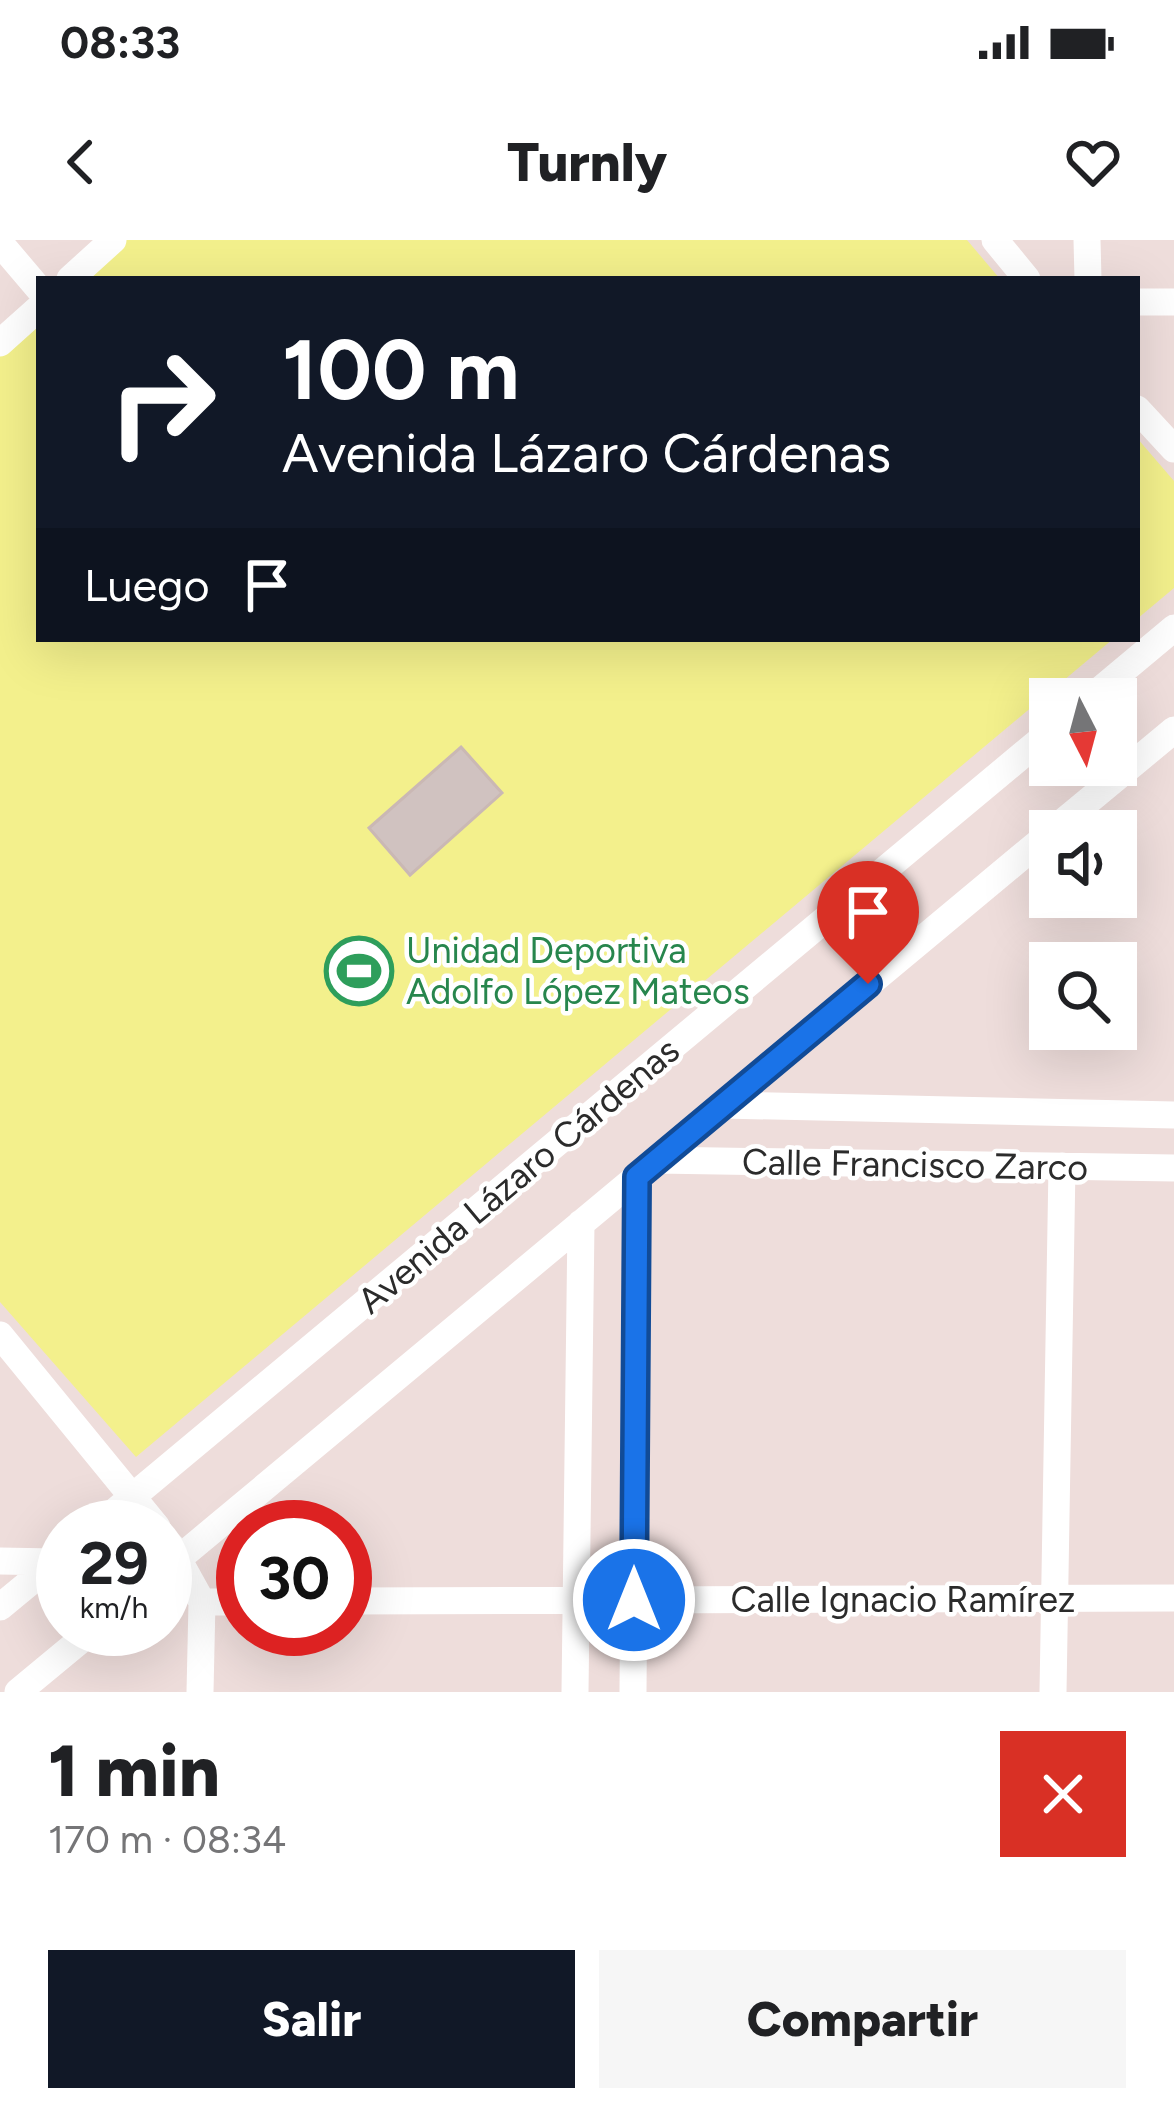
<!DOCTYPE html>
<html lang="es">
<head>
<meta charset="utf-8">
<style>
	body { margin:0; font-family:Figtree,sans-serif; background:#f6f6f6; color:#202124; height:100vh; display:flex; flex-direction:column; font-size:45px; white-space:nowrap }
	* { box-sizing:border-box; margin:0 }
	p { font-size:39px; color:#757577 }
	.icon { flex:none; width:66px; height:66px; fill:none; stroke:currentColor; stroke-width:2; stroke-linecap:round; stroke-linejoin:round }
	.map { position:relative; height:1452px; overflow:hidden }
	.side { display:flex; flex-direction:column; background:#fff; flex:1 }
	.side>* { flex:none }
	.top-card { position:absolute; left:36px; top:36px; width:1104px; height:366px; border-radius:0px; box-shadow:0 12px 48px #0002; background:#111827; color:#fff; overflow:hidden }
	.needle { width:78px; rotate:174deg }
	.fabs { position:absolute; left:1029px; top:438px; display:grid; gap:24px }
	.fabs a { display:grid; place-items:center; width:108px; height:108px; border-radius:0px; background:#fff; box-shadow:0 12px 48px #0002; font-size:60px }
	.speed { position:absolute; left:36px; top:1260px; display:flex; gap:24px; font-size:60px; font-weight:700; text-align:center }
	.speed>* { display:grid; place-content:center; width:156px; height:156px; border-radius:50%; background:#fff; box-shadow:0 12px 48px #0002; line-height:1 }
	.speed small { font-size:30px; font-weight:400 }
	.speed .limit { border:18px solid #d22; background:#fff; color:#111 }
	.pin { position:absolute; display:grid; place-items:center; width:102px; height:102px; color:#fff; margin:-123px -51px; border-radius:50% 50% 50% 0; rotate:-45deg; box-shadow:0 0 12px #0007 }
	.pin .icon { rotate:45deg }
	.me { position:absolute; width:132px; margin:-66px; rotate:0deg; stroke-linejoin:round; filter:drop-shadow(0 0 9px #0008) }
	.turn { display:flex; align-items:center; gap:42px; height:252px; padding:0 48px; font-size:54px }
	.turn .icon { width:156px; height:156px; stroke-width:2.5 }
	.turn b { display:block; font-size:84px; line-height:102px }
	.then { display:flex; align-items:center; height:114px; padding:0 48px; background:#0003; gap:24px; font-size:45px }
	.round { display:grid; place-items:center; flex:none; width:126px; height:126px; border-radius:0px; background:#f6f6f6 }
	.overview { display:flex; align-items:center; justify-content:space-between; height:204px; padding:0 48px }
	h1 { font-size:72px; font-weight:800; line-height:90px }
	.action { display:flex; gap:24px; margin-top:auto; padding:24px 48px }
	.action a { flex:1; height:138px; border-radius:0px; background:#111827; color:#fff; font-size:48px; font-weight:800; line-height:138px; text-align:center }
	.action a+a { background:#f6f6f6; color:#202124 }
	.status { display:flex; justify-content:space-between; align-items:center; height:84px; padding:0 60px; background:#fff; direction:ltr }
	.status svg { height:33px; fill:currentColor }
	header { display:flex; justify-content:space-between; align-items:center; height:156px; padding:0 48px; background:#fff; font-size:54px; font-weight:800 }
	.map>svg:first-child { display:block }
	.pitch { fill:#f3f08c }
	.building { fill:#d0c2c0; stroke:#cab8b4; stroke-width:3 }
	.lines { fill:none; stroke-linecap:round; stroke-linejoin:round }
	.minor { stroke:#fff; stroke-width:27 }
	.route-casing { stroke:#114b97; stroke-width:30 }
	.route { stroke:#1a73e8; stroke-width:21 }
	.labels { text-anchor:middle; stroke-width:9; stroke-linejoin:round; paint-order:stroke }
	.leisure-label { font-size:36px; fill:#27864d; stroke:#fff; text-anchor:start }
	.street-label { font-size:36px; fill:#2b2b2b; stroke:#fff }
</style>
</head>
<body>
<div class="status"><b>08:33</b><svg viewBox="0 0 49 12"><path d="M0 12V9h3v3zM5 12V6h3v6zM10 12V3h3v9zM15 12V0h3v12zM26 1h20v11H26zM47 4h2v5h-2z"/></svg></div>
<header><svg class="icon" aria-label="back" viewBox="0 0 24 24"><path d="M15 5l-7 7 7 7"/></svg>Turnly<svg class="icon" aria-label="heart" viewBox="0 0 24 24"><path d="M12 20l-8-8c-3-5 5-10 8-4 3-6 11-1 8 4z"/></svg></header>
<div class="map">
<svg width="1174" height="1452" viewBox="0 0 1174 1452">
	<rect width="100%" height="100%" fill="#eedddb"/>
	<!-- pitch -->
	<path class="pitch" d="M 110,0 L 967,0 L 1000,39 L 65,39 Z
		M 39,63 L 39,399 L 1113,399 L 136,1217 L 0,1062 L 0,99 Z
		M 1137,198 L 1174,241 L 1174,348 L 1137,379 Z"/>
	<!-- building -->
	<path class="building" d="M 461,507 L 502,553 L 410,635 L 369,588 Z"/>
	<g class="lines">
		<!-- minor -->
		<path class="minor" d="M 995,0 L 1027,39
			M 1087,0 L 1088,39
			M 0,3 L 39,49
			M 70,39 L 113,0
			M 1137,62 L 1174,62
			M 0,103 L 39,68
			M 1137,169 L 1174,209
			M 1089,459 L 1174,388
			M 1052,591 L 1174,490
			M 723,865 L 1174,875
			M 657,920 L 1174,928
			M 0,1095 L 157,1287
			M 96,1287 L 1050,492
			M 171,1306 L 202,1362 L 200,1452
			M 0,1321 L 55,1322
			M 165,1330 L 1050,593
			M 345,1361 L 1174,1358
			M 202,1362 L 243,1362
			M 0,1367 L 63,1315
			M 18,1452 L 94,1389
			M 575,1452 L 581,983
			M 633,1452 L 637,937
			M 1053,1452 L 1062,926"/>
	</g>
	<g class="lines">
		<defs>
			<path id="route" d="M 634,1360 L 637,937 L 868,744"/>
		</defs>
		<!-- route casing -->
		<use href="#route" class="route-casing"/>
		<!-- route -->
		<use href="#route" class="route"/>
	</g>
	<!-- icons -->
	<defs>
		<symbol id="stadium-ring" viewBox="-11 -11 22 22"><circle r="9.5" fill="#fff" stroke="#2e9e5b" stroke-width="1.5"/><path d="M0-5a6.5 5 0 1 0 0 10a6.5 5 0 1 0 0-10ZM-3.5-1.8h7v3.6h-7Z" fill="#2e9e5b"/></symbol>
	</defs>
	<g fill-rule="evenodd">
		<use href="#stadium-ring" x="321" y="693" width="76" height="76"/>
	</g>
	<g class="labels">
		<!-- leisure labels -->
		<g class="leisure-label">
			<text x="406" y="723">Unidad Deportiva<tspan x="406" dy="41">Adolfo López Mateos</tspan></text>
		</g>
		<!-- street labels -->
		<g class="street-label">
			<text transform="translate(915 924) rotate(1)" y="13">Calle Francisco Zarco</text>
			<text transform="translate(518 935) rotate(-40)" y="13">Avenida Lázaro Cárdenas</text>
			<text x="903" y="1372">Calle Ignacio Ramírez</text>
		</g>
	</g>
</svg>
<div class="fabs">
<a><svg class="needle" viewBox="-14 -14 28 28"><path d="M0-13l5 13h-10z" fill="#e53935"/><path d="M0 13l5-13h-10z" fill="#757577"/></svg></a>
<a><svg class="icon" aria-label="sound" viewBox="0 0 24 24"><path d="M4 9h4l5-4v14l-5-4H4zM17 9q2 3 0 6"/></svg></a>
<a><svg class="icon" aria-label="search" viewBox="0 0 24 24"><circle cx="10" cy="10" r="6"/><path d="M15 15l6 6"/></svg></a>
</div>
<div class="speed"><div>29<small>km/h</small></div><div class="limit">30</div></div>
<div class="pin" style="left:868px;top:744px;background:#d93025"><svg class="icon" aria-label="arrive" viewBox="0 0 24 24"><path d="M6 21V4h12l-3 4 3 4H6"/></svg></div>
<svg class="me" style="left:634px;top:1360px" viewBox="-20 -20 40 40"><circle r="17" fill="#1a73e8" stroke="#fff" stroke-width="3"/><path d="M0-11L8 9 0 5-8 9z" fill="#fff"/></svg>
<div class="top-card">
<div class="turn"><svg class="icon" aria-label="right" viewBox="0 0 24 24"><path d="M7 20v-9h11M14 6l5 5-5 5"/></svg><div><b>100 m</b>Avenida Lázaro Cárdenas</div></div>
<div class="then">Luego<svg class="icon" aria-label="arrive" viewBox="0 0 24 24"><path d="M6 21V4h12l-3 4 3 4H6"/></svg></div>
</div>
</div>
<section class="side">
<div class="overview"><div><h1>1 min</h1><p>170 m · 08:34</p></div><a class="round" style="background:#d93025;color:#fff"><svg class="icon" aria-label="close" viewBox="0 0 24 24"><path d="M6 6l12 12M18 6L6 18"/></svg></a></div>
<div class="action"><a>Salir</a><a>Compartir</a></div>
</section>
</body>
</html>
